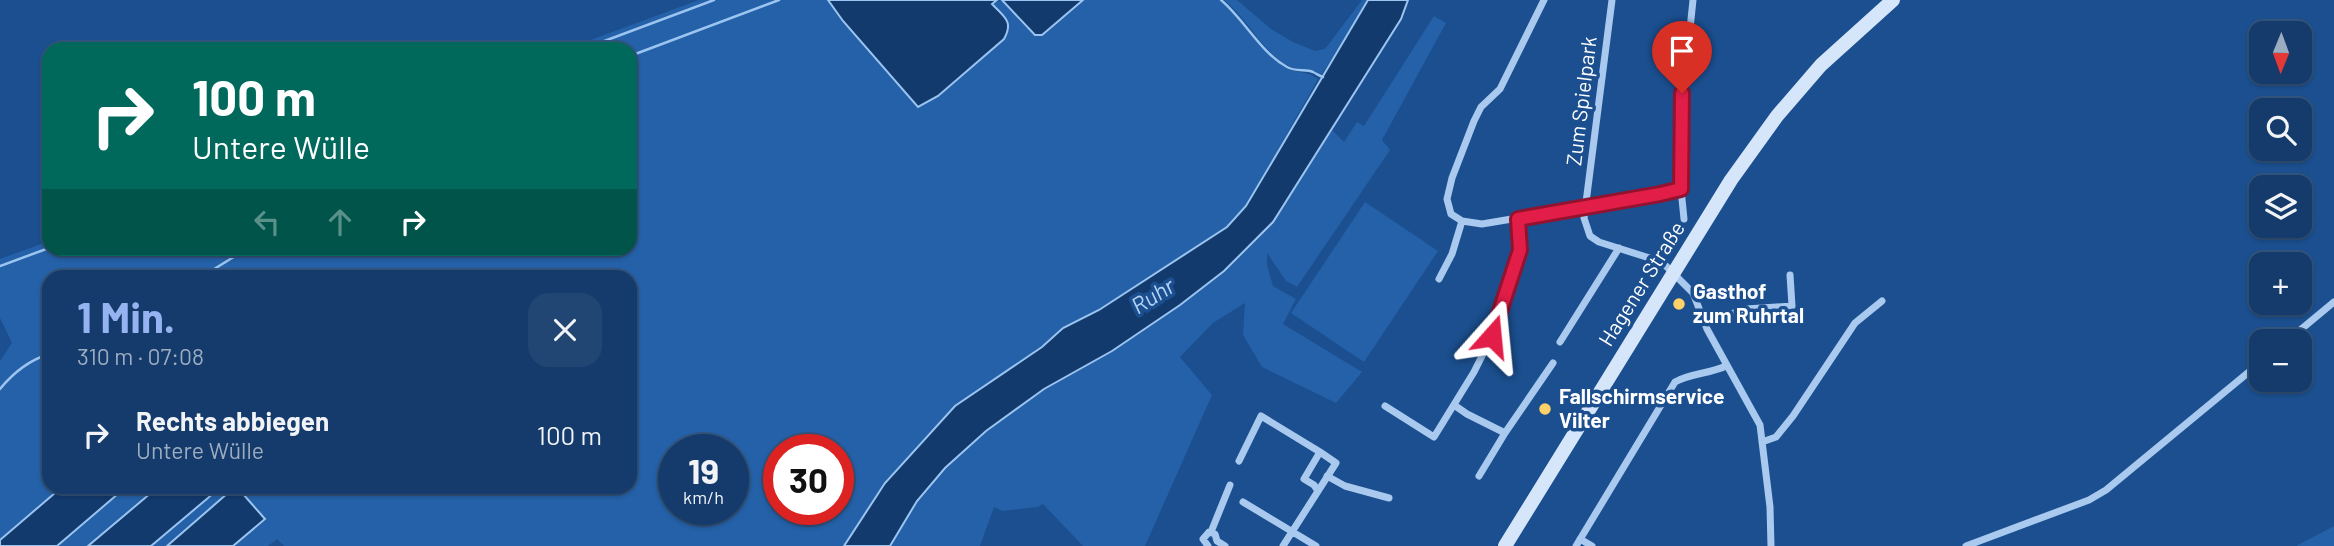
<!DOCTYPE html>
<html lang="de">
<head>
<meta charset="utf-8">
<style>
	body { margin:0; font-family:Barlow,sans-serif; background:#214673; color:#f1f3f6; height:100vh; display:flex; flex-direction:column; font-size:26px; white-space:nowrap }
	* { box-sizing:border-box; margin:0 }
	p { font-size:23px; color:#9dadc1 }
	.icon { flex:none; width:38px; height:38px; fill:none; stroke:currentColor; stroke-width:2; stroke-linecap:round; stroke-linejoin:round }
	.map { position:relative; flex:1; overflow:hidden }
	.side { position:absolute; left:42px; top:270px; width:595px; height:224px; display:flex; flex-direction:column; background:#143b6b; border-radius:21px; box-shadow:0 2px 5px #0004,0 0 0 2px #33557e }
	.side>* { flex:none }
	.banner { position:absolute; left:42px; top:42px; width:595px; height:214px; border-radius:21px; box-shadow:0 2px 5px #0004,0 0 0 2px #33557e; background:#00695c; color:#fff; overflow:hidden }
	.needle { width:46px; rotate:181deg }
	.tools { position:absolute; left:2249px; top:21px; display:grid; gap:14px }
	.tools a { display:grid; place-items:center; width:63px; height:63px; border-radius:14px; background:#143b6b; box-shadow:0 2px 5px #0004,0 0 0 2px #33557e; font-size:35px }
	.speed { position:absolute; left:658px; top:434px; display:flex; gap:14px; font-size:35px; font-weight:700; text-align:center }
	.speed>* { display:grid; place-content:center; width:91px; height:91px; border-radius:50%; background:#143b6b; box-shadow:0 2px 5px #0004,0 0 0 2px #33557e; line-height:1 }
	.speed small { font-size:18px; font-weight:400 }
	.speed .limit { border:10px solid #d22; background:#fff; color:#111 }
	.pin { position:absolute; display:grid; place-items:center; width:60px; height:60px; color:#fff; margin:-72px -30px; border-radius:50% 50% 50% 0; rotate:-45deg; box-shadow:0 0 7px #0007 }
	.pin .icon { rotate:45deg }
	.me { position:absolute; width:77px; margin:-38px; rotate:18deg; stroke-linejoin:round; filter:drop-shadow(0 0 5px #0008) }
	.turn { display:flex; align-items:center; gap:24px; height:147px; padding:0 35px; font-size:32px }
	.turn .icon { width:91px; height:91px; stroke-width:2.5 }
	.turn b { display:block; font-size:49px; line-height:60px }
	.lanes { display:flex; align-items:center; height:66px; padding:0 35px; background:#0003; justify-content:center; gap:35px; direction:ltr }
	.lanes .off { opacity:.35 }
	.round { display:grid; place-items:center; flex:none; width:74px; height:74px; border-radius:21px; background:#214673 }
	.summary { display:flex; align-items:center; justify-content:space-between; height:119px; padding:0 35px }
	h1 { font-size:42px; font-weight:700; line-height:52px; color:#95b2f1 }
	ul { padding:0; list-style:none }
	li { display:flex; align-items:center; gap:21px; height:91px; padding:0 35px }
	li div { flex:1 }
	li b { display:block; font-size:26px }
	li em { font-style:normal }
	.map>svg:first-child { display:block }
	.green { fill:#2461a8; fill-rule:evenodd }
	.water { fill:#123a6d; stroke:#9cc4f0; stroke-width:2 }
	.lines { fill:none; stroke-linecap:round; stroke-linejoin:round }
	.stream { stroke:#9cc4f0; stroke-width:2.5 }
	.street { stroke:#a9c9ee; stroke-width:7 }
	.secondary { stroke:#d6e6fa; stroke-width:14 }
	.route-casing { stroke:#92132f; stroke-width:18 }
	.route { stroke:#e11d48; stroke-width:12 }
	.poi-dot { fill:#ffd166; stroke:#1b4f8f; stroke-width:2.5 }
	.labels { text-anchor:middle; stroke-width:7; stroke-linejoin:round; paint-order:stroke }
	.street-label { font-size:21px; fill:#fff; stroke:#1b4f8f }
	.poi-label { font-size:21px; font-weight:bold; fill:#fff; stroke:#1b4f8f; text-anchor:start }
	.water-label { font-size:23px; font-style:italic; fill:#b5d3f5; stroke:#1b4f8f }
</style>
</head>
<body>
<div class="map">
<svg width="2334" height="546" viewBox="0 0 2334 546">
	<rect width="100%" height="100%" fill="#1b4f8f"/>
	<!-- green -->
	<path class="green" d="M 699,0 L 828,0 L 843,21 L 918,107 L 938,95 L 1004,39 L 992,4 L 1002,0 L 1036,35 L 1042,35 L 1083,0 L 1219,0 C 1243,19 1257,47 1281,65 C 1293,74 1307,70 1318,79 L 1246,206 L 1227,227 L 1099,310 L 1063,328 L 885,483 L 844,546 L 284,546 L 277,539 L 268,546 L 233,546 L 264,519 L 237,487 L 630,486 L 630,276 L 49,276 L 49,486 L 62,487 L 0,540 L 0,361 L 12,343 L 0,318 L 0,259 L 49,241 L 49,248 L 630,248 L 630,49 L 566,49 ZM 674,450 L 733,450 L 733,509 L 674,509 ZM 779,450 L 838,450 L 838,509 L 779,509 Z
		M 1224,0 L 1237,0 L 1271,29 L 1293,42 L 1315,51 L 1325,49 L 1362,0 L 1368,0 L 1322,74 C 1310,69 1297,71 1285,64 C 1260,48 1247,18 1224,0 Z
		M 1434,16 L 1446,23 L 1382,140 L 1390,150 L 1297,287 L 1286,281 L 1267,253 L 1267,265 L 1273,286 L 1296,299 L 1283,324 L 1362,372 L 1336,403 L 1262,367 L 1243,335 L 1245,303 L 1213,323 L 1180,357 L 1212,395 L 1145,546 L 1083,546 L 1043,504 L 1038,507 L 1002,511 L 994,507 L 980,546 L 890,546 L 917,501 L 945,468 L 986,431 L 1044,389 L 1112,351 L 1137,335 L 1224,271 L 1273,222 L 1332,130 L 1344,142 L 1357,122 L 1364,126 Z
		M 1365,202 L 1438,251 L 1364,362 L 1291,313 Z
		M 126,487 L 158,487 L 88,546 L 57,546 Z
		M 221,487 L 236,487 L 167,546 L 151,546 Z
		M 2334,526 L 2334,546 L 2296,546 Z"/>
	<!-- water -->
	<path class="water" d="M 828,0 L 997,0 L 992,4 C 1004,17 1014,21 1004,39 L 938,96 L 918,107 L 843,21 Z
		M 1002,0 L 1083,0 L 1042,35 L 1035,35 Z
		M 1368,0 L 1408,0 L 1401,19 L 1273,222 L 1224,271 L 1180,305 L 1112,351 L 1044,389 L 986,431 L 945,468 L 917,501 L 890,546 L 844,546 L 885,483 L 955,406 L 1042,347 L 1063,328 L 1099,310 L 1227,227 L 1246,206 Z
		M 236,486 L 265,519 L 233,546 L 167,546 Z
		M 62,487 L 126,487 L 57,546 L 0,546 L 0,540 Z
		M 158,487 L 221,487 L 151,546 L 88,546 Z"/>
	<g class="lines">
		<!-- stream -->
		<path class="stream" d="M 1221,0 C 1244,19 1261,53 1287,67 C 1296,72 1305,69 1313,72 C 1317,74 1320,76 1323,77
			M 583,49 L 714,0
			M 630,56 L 779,0
			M 0,266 L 49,248
			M 203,276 L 248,248
			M 0,389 C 13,373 30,360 49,354"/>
		<!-- street -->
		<path class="street" d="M 1544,0 L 1500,89 L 1481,107 L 1474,121 L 1452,178 L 1447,199 L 1451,214 L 1462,221 L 1482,224 L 1660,194 L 1681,189
			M 1612,0 L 1584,218 L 1590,236 L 1599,242 L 1662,262 L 1693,293 L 1707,329 L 1760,425 L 1770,507 L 1771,546
			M 1684,219 L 1681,189 L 1680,126 L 1693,0
			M 1439,279 L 1452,254 L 1462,221
			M 1705,322 L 1746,309 L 1792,306 L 1790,275
			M 2287,341 L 2334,302
			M 1560,342 L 1619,248
			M 1454,405 L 1467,414 L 1505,433 L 1479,476
			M 1385,406 L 1434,437 L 1474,372 L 1492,336 L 1520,250 L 1518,219
			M 1505,433 L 1553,363
			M 1762,442 L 1776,437 L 1793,416 L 1855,323 L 1882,301
			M 1239,461 L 1261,416 L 1320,452
			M 1327,476 L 1345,486 L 1389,498
			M 1243,502 L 1316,546
			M 1211,532 L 1230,485
			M 1580,539 L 1592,546
			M 1208,546 L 1203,539 L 1209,532 L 1215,534 L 1217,541 L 1225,546
			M 1283,546 L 1336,463 L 1320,452 L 1304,479 L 1314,485 L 1318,491
			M 1576,546 L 1675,382 C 1691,373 1709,374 1726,366
			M 1966,546 L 2089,500 L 2106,490 L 2261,362"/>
		<!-- secondary -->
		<path class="secondary" d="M 1505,546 L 1731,180 L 1777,116 L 1821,65 L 1893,0"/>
	</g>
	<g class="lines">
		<defs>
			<path id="route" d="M 1492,336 L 1520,250 L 1518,219 L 1660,194 L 1681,189 L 1682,93"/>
		</defs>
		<!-- route casing -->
		<use href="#route" class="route-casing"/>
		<!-- route -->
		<use href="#route" class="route"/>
	</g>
	<!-- markers -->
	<g class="poi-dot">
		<circle cx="1679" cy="304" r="7"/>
		<circle cx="1545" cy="409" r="7"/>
	</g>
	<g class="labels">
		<!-- street labels -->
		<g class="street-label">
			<text transform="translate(1582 101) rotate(-83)" y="7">Zum Spielpark</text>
			<text transform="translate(1642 284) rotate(-58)" y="7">Hagener Straße</text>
		</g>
		<!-- poi labels -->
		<g class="poi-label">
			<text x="1693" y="299">Gasthof<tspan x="1693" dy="24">zum Ruhrtal</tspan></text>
			<text x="1559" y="404">Fallschirmservice<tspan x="1559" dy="24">Vilter</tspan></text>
		</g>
		<!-- water labels -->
		<g class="water-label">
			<text transform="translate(1153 296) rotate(-32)" y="8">Ruhr</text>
		</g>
	</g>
</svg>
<div class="tools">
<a><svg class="needle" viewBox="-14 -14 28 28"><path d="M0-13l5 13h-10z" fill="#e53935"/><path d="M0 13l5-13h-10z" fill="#9dadc1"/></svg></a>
<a><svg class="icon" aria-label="search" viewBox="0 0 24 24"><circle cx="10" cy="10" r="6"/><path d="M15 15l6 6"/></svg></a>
<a><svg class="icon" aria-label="layers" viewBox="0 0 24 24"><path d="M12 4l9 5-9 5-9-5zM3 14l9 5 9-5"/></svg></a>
<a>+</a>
<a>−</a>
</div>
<div class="speed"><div>19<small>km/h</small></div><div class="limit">30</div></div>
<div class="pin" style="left:1682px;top:93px;background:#d93025"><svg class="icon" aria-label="arrive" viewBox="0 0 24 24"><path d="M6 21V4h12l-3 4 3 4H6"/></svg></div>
<svg class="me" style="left:1492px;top:336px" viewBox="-20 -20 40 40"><path d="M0-17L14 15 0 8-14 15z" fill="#e11d48" stroke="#fff" stroke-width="4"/></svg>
<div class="banner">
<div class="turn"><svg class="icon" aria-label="right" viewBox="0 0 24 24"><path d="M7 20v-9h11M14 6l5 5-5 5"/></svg><div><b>100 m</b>Untere Wülle</div></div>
<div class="lanes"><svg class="icon off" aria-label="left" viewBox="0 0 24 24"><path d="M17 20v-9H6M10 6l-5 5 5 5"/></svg><svg class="icon off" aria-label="ahead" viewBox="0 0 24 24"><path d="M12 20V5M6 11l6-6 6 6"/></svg><svg class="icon" aria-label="right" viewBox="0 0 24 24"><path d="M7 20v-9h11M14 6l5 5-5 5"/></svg></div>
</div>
<section class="side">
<div class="summary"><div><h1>1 Min.</h1><p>310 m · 07:08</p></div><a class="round"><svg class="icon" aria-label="close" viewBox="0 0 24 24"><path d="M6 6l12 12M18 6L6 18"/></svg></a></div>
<ul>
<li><svg class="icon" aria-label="right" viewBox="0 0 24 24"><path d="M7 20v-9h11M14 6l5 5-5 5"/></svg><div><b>Rechts abbiegen</b><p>Untere Wülle</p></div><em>100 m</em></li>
</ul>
</section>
</div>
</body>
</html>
